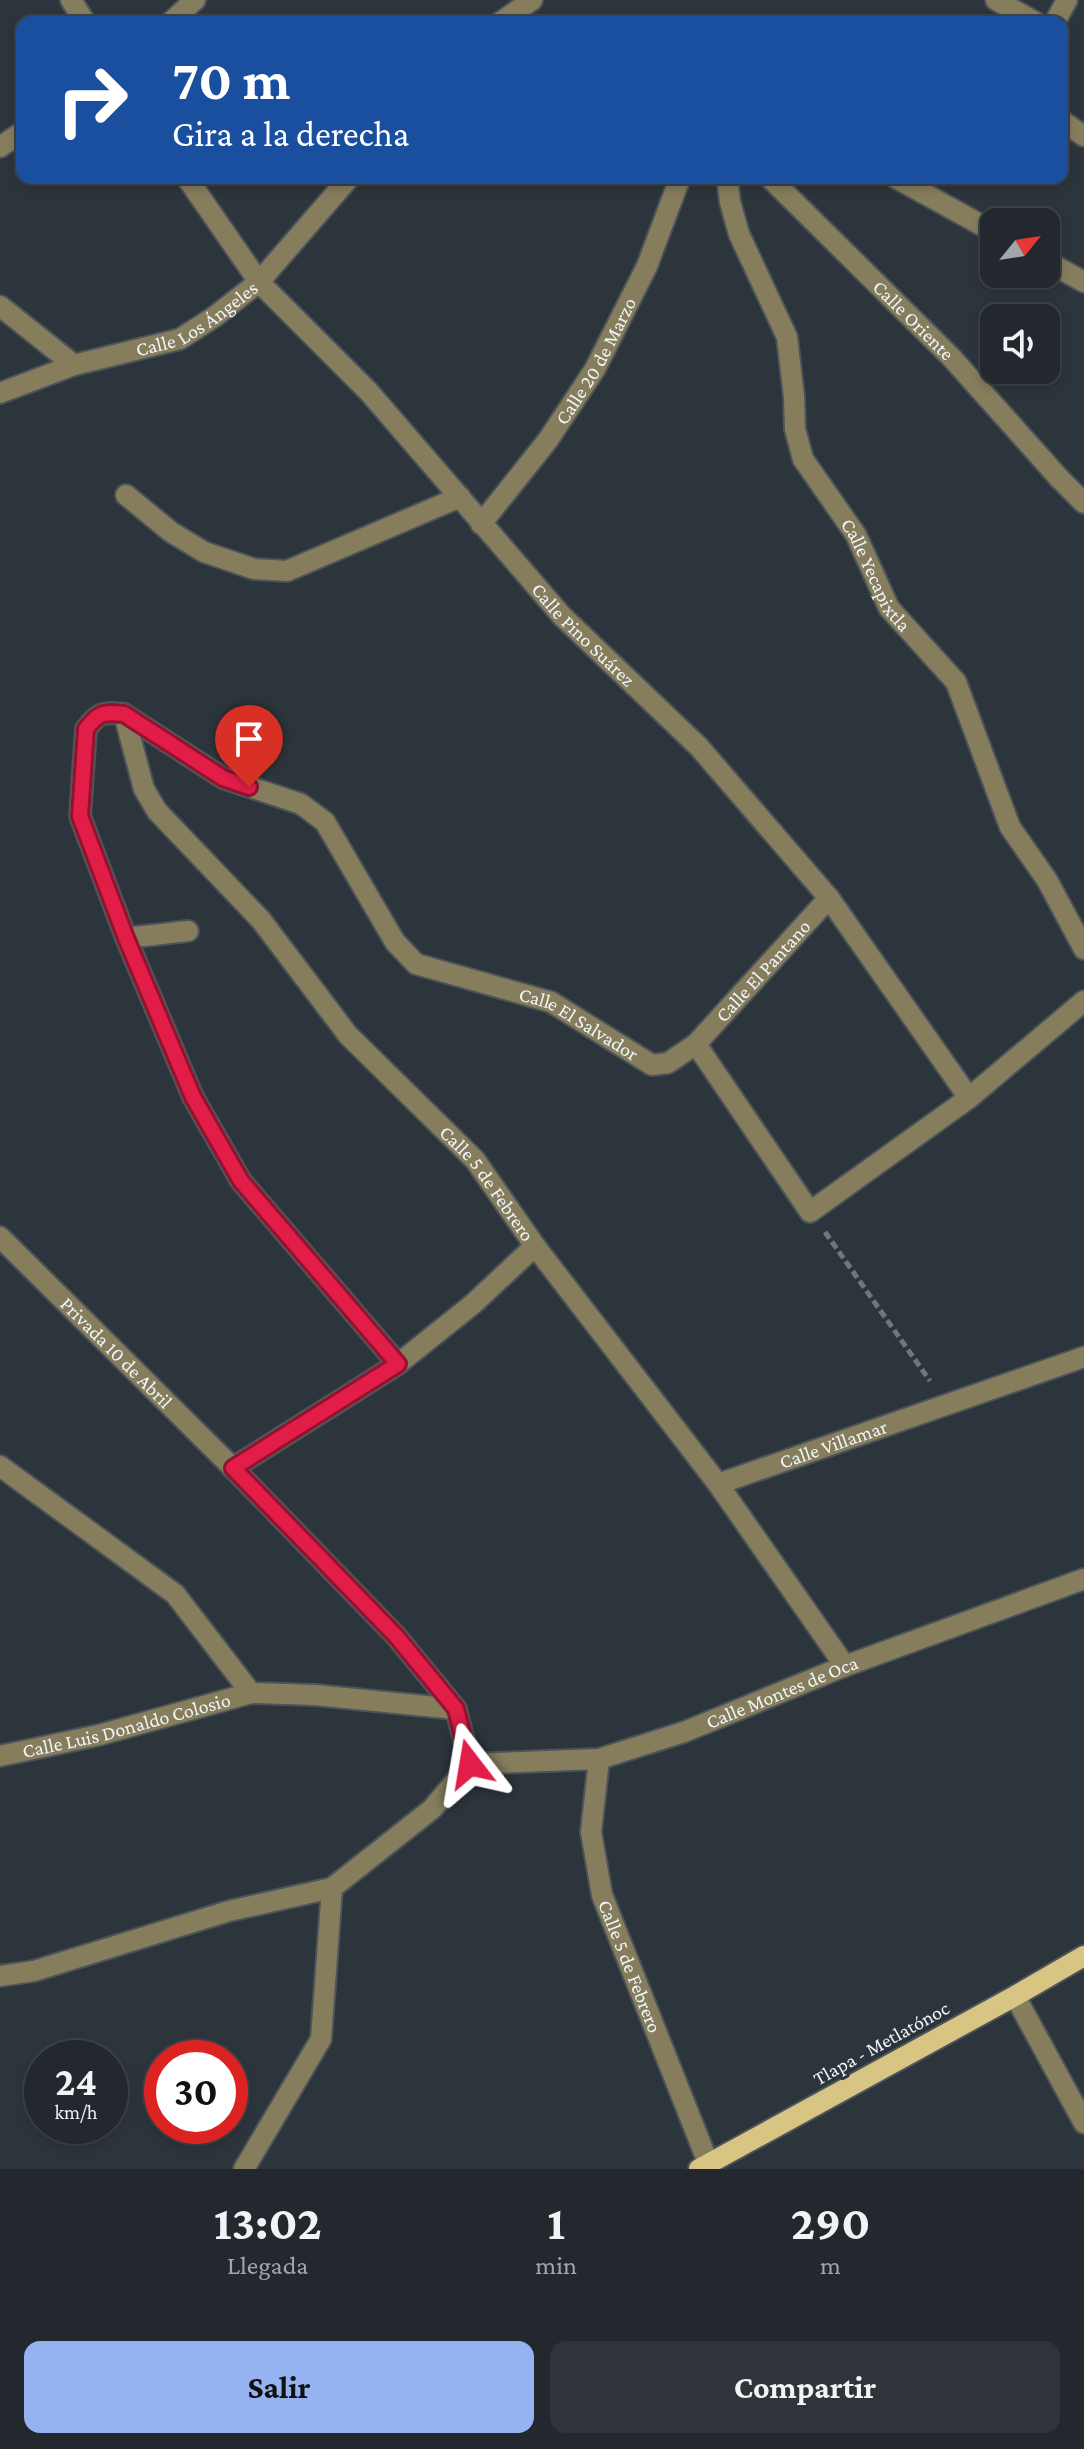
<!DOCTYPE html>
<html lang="es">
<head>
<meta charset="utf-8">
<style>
	body { margin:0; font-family:"Crimson Pro",serif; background:#2e3439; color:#f1f3f6; height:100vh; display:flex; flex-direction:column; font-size:30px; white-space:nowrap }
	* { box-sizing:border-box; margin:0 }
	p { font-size:26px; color:#a2a6aa }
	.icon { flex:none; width:44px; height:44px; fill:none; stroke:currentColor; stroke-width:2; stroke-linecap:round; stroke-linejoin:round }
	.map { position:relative; height:2169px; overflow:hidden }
	.panel { display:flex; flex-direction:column; background:#22282d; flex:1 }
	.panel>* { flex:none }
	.hud { position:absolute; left:16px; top:16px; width:1052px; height:168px; border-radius:16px; box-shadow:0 4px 12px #0003,0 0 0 2px #3f4449; background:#1a4fa0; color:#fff; overflow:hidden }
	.needle { width:52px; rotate:60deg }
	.tools { position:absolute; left:980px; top:208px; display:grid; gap:16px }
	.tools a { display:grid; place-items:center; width:80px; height:80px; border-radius:16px; background:#22282d; box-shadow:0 4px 12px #0003,0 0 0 2px #3f4449; font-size:40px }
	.speed { position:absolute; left:24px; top:2040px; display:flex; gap:16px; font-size:40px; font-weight:700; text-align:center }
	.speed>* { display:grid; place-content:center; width:104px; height:104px; border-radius:50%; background:#22282d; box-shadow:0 4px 12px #0003,0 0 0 2px #3f4449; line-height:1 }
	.speed small { font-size:20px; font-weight:400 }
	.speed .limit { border:12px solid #d22; background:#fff; color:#111 }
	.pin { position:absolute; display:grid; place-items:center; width:68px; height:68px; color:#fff; margin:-82px -34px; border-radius:50% 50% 50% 0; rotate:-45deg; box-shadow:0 0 8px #0007 }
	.pin .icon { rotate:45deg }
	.me { position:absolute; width:88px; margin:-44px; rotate:346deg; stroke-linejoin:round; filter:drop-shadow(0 0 6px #0008) }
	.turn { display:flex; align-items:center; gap:28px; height:168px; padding:0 24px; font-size:36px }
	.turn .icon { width:104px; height:104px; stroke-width:2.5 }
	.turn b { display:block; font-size:56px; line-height:68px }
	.eta { display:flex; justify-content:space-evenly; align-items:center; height:136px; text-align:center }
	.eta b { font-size:48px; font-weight:700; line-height:56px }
	.button { display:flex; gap:16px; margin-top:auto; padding:16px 24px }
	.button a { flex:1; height:92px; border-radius:16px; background:#95b2f1; color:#111; font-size:32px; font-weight:700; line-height:92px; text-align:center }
	.button a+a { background:#2e3439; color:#f1f3f6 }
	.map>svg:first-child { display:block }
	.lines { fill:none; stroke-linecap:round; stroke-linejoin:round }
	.minor-casing { stroke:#4c545a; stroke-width:24 }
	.major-casing { stroke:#4c545a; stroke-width:24 }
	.path { stroke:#6f767c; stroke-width:5; stroke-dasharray:8 4; stroke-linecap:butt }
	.minor { stroke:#867d5d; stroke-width:20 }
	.major { stroke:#d8c583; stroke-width:20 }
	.route-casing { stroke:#92132f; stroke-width:20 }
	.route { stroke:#e11d48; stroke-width:14 }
	.labels { text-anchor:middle; stroke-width:6; stroke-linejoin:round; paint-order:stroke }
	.street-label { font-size:20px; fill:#eff4f8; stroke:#2d353c }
</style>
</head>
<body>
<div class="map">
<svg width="1084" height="2169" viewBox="0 0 1084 2169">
	<rect width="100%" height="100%" fill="#2d353c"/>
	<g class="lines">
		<defs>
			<g id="minor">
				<path d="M 71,0 L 85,22"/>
				<path d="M 996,0 L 1035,22"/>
				<path d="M 171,22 L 195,0"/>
				<path d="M 501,22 L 532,0"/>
				<path d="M 1055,22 L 1067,0"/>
				<path d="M 1062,121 L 1084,136"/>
				<path d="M 0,147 L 22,132"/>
				<path id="s1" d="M 187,178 L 259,282 L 369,392 L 562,616 L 699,747 L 829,898 L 969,1098"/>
				<path id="s2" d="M 727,178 L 730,202 L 739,234 L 787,337 L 794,397 L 795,429 L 803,459 L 856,535 L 889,608 L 956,682 L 1010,827 L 1047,880 L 1084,949"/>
				<path id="s3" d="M 770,178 L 951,357 L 1059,478 L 1084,503"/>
				<path d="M 896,178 L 994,232"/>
				<path d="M 1046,261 L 1084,282"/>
				<path d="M 0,306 L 74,365"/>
				<path id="s4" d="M 0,393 L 74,365 L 180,339 L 214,317 L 259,282 L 349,178"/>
				<path d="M 126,495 L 171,532 L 204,552 L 254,569 L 287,571 L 460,497"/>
				<path id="s5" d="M 481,524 L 548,440 L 595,369 L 647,266 L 680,178"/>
				<path id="s6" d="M 124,714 L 144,789 L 157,811 L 261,920 L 348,1035 L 475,1160 L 535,1246 L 718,1484 L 845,1666"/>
				<path d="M 126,938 L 188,931"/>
				<path d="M 696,1044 L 810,1212 L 969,1098 L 1084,1001"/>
				<path id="s7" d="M 0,1237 L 233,1468 L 396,1636 L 456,1709 L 470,1764"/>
				<path id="s8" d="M 398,1364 L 241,1181 L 193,1097 L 126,938 L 80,816 L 86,729 C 99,712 103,712 124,714 L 223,778 L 301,804 L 325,822 L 395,942 L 416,964 L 551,1002 L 652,1065 L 668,1063 L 696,1044 L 829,898"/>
				<path d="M 0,1466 L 175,1594 L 251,1693 L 315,1695 L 456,1709"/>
				<path d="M 233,1468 L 398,1364 L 473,1304 L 535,1246"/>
				<path id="s9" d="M 718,1484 L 1084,1357"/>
				<path id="s10" d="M 0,1756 L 99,1735 L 251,1693"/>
				<path id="s11" d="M 599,1759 L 591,1832 L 602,1895 L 709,2165"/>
				<path id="s12" d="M 470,1764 L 599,1759 L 684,1732 L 845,1666 L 1084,1579"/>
				<path d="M 0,1976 L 34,1971 L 229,1911 L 332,1888"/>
				<path d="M 1015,1996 L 1084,2123"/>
				<path d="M 244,2169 L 321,2039 L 332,1888 L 432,1809 L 470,1764"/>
			</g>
			<path id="major" d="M 699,2169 L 1015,1996 L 1084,1956"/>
		</defs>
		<!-- minor casing -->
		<use href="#minor" class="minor-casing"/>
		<!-- major casing -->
		<use href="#major" class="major-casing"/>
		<!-- path -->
		<path class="path" d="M 825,1232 L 930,1381"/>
		<!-- minor -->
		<use href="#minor" class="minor"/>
		<!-- major -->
		<use href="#major" class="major"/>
	</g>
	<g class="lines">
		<defs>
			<path id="route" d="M 249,787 L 223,778 L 124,714 C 103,712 99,712 86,729 L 80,816 L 126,938 L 193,1097 L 241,1181 L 398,1364 L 233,1468 L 396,1636 L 456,1709 L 470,1764"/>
		</defs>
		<!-- route casing -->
		<use href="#route" class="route-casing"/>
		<!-- route -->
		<use href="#route" class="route"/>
	</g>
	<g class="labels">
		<!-- street labels -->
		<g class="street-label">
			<text dy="7" stroke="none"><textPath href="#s4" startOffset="212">Calle Los Ángeles</textPath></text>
			<text dy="7" stroke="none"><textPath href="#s3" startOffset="202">Calle Oriente</textPath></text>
			<text dy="7" stroke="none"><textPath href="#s5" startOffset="200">Calle 20 de Marzo</textPath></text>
			<text dy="7" stroke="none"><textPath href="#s2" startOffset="432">Calle Yecapixtla</textPath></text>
			<text dy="7" stroke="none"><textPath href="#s1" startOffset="606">Calle Pino Suárez</textPath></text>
			<text dy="7" stroke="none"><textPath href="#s8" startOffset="1580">Calle El Pantano</textPath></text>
			<text dy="7" stroke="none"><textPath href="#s8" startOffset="1346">Calle El Salvador</textPath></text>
			<text dy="7" stroke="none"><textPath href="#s6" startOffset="602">Calle 5 de Febrero</textPath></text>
			<text dy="7" stroke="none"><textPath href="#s7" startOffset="164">Privada 10 de Abril</textPath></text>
			<text dy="7" stroke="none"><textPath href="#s9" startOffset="122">Calle Villamar</textPath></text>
			<text dy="7" stroke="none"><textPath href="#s12" startOffset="324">Calle Montes de Oca</textPath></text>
			<text dy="7" stroke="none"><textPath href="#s10" startOffset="130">Calle Luis Donaldo Colosio</textPath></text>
			<text dy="7" stroke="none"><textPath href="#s11" startOffset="214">Calle 5 de Febrero</textPath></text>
			<text transform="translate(881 2043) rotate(-29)" y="7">Tlapa - Metlatónoc</text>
		</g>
	</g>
</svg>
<div class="tools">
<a><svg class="needle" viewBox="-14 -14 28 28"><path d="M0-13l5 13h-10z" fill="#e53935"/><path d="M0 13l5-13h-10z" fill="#a2a6aa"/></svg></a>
<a><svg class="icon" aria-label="sound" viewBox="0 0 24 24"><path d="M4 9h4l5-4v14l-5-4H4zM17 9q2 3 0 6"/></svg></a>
</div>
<div class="speed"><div>24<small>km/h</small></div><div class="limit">30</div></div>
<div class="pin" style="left:249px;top:787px;background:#d93025"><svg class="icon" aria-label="arrive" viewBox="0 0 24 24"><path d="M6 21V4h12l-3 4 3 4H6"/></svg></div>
<svg class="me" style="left:470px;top:1764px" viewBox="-20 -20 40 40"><path d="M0-17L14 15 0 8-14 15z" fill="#e11d48" stroke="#fff" stroke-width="4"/></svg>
<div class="hud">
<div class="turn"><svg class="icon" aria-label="right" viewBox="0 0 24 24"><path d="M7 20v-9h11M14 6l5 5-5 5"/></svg><div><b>70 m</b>Gira a la derecha</div></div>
</div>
</div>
<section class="panel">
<div class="eta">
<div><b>13:02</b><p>Llegada</p></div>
<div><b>1</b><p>min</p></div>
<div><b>290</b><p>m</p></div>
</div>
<div class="button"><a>Salir</a><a>Compartir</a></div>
</section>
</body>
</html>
